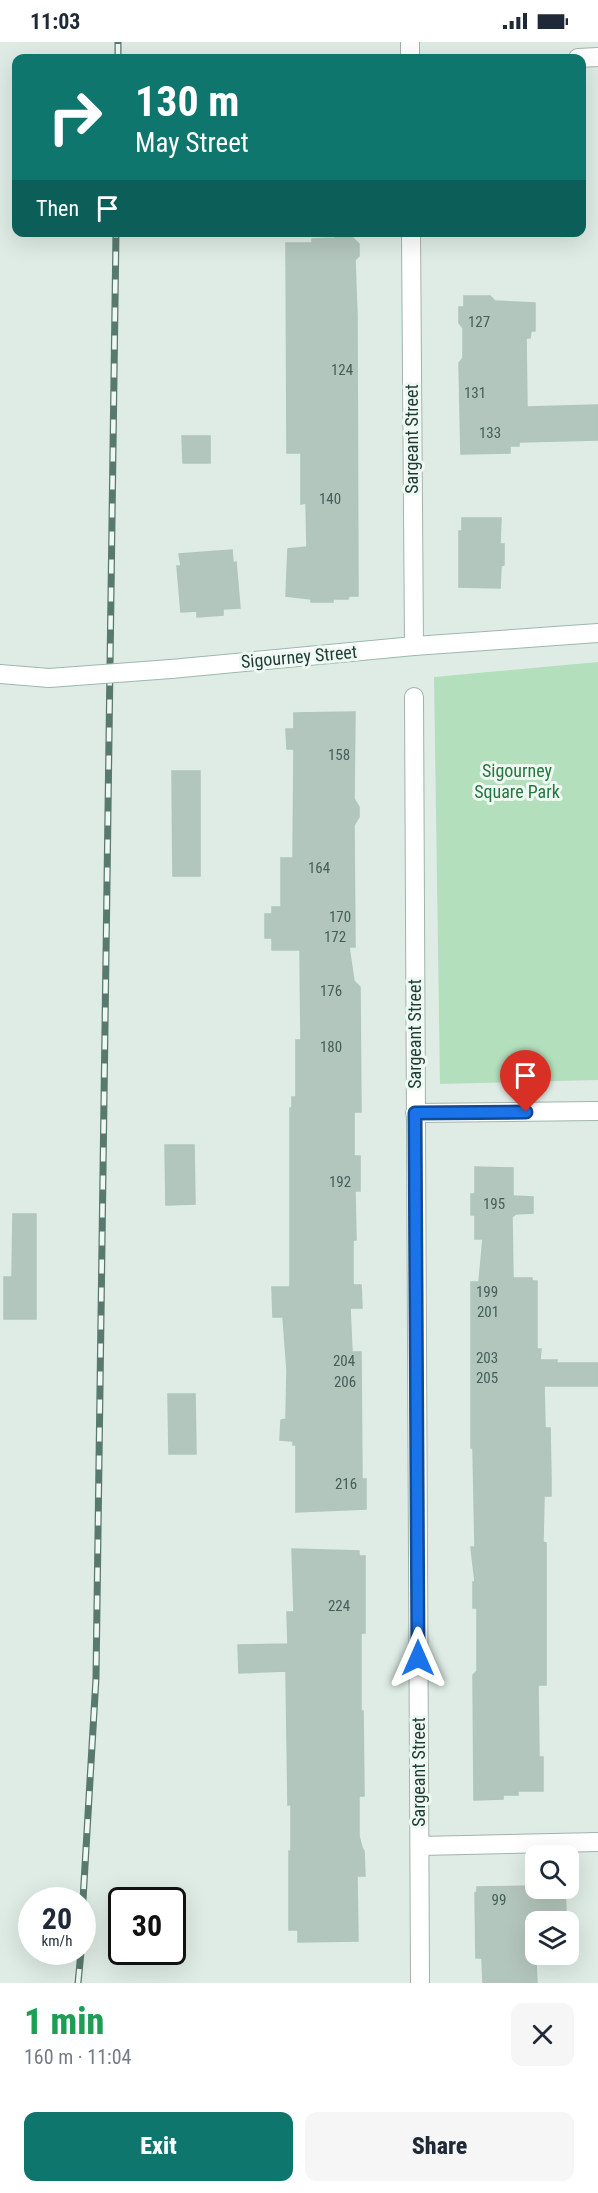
<!DOCTYPE html>
<html lang="en">
<head>
<meta charset="utf-8">
<style>
	body { margin:0; font-family:"Roboto Condensed",sans-serif; background:#f6f6f7; color:#1f2937; height:100vh; display:flex; flex-direction:column; font-size:22px; white-space:nowrap }
	* { box-sizing:border-box; margin:0 }
	p { font-size:20px; color:#747a83 }
	.icon { flex:none; width:33px; height:33px; fill:none; stroke:currentColor; stroke-width:2; stroke-linecap:round; stroke-linejoin:round }
	.map { position:relative; height:1941px; overflow:hidden }
	.side { display:flex; flex-direction:column; background:#fff; flex:1 }
	.side>* { flex:none }
	.top-card { position:absolute; left:12px; top:12px; width:574px; height:183px; border-radius:12px; box-shadow:0 6px 24px #0002; background:#0f766e; color:#fff; overflow:hidden }
	.tools { position:absolute; left:525px; top:1803px; display:grid; gap:12px }
	.tools a { display:grid; place-items:center; width:54px; height:54px; border-radius:12px; background:#fff; box-shadow:0 6px 24px #0002; font-size:30px }
	.speed { position:absolute; left:18px; top:1845px; display:flex; gap:12px; font-size:30px; font-weight:700; text-align:center }
	.speed>* { display:grid; place-content:center; width:78px; height:78px; border-radius:50%; background:#fff; box-shadow:0 6px 24px #0002; line-height:1 }
	.speed small { font-size:15px; font-weight:400 }
	.speed .limit { border:3px solid #111; border-radius:9px; background:#fff; color:#111 }
	.pin { position:absolute; display:grid; place-items:center; width:51px; height:51px; color:#fff; margin:-62px -26px; border-radius:50% 50% 50% 0; rotate:-45deg; box-shadow:0 0 6px #0007 }
	.pin .icon { rotate:45deg }
	.me { position:absolute; width:66px; margin:-33px; rotate:0deg; stroke-linejoin:round; filter:drop-shadow(0 0 4px #0008) }
	.turn { display:flex; align-items:center; gap:21px; height:126px; padding:0 24px; font-size:27px }
	.turn .icon { width:78px; height:78px; stroke-width:2.5 }
	.turn b { display:block; font-size:42px; line-height:51px }
	.then { display:flex; align-items:center; height:57px; padding:0 24px; background:#0003; gap:12px; font-size:22px }
	.round { display:grid; place-items:center; flex:none; width:63px; height:63px; border-radius:12px; background:#f6f6f7 }
	.head { display:flex; align-items:center; justify-content:space-between; height:102px; padding:0 24px }
	h1 { font-size:36px; font-weight:800; line-height:45px; color:#1e9e55 }
	.cta { display:flex; gap:12px; margin-top:auto; padding:12px 24px }
	.cta a { flex:1; height:69px; border-radius:12px; background:#0f766e; color:#fff; font-size:24px; font-weight:800; line-height:69px; text-align:center }
	.cta a+a { background:#f6f6f7; color:#1f2937 }
	.status { display:flex; justify-content:space-between; align-items:center; height:42px; padding:0 30px; background:#fff; direction:ltr }
	.status svg { height:16px; fill:currentColor }
	.map>svg:first-child { display:block }
	.green { fill:#b4dfbd }
	.building { fill:#b3c6bd; stroke:#b0c6bb; stroke-width:1.5 }
	.lines { fill:none; stroke-linecap:round; stroke-linejoin:round }
	.minor-casing { stroke:#a1b4ac; stroke-width:20 }
	.secondary-casing { stroke:#9cb8ac; stroke-width:20 }
	.minor { stroke:#fff; stroke-width:18 }
	.secondary { stroke:#fff; stroke-width:18 }
	.rail-casing { stroke:#58796e; stroke-width:7 }
	.rail { stroke:#eff8f3; stroke-width:4.5; stroke-dasharray:14; stroke-linecap:butt }
	.secondary-bridge-casing { stroke:#9cb8ac; stroke-width:20; stroke-linecap:butt }
	.secondary-bridge { stroke:#fff; stroke-width:18 }
	.route-casing { stroke:#114b97; stroke-width:15 }
	.route { stroke:#1a73e8; stroke-width:10 }
	.labels { text-anchor:middle; stroke-width:6; stroke-linejoin:round; paint-order:stroke }
	.number-label { font-size:15px; fill:#435f56 }
	.street-label { font-size:18px; fill:#1e3d33; stroke:#eff8f3 }
	.park-label { font-size:18px; fill:#24783f; stroke:#eff8f3 }
</style>
</head>
<body>
<div class="status"><b>11:03</b><svg viewBox="0 0 49 12"><path d="M0 12V9h3v3zM5 12V6h3v6zM10 12V3h3v9zM15 12V0h3v12zM26 1h20v11H26zM47 4h2v5h-2z"/></svg></div>
<div class="map">
<svg width="598" height="1941" viewBox="0 0 598 1941">
	<rect width="100%" height="100%" fill="#deece5"/>
	<!-- green -->
	<path class="green" d="M 598,620 L 598,1038 L 440,1042 L 434,635 Z"/>
	<!-- building -->
	<path class="building" d="M 335,192 L 349,192 L 359,202 L 359,214 L 355,218 L 357,274 L 358,554 L 349,554 L 348,557 L 333,557 L 333,560 L 311,560 L 311,557 L 286,554 L 288,507 L 307,505 L 306,461 L 301,462 L 301,411 L 287,411 L 286,201 L 312,201 L 312,197 L 335,196 Z
		M 464,254 L 490,254 L 495,259 L 535,261 L 535,289 L 531,289 L 530,296 L 526,296 L 527,365 L 598,363 L 598,398 L 519,400 L 519,404 L 510,404 L 510,411 L 461,412 L 459,321 L 463,316 L 463,286 L 459,281 L 459,265 L 464,265 Z
		M 182,394 L 210,394 L 210,421 L 183,421 Z
		M 462,476 L 501,476 L 500,502 L 504,502 L 504,523 L 501,524 L 500,546 L 459,545 L 459,489 L 462,489 Z
		M 232,508 L 233,521 L 236,520 L 240,566 L 223,567 L 223,573 L 197,575 L 197,569 L 181,570 L 177,524 L 181,524 L 179,512 Z
		M 355,670 L 354,757 L 359,765 L 359,775 L 354,783 L 355,905 L 349,905 L 354,939 L 360,945 L 361,1070 L 354,1070 L 354,1114 L 360,1114 L 360,1149 L 355,1149 L 356,1198 L 353,1198 L 353,1243 L 361,1243 L 362,1266 L 350,1266 L 352,1310 L 361,1310 L 362,1437 L 366,1437 L 366,1467 L 296,1470 L 296,1403 L 293,1403 L 293,1399 L 280,1398 L 281,1378 L 286,1377 L 287,1328 L 283,1275 L 273,1275 L 272,1245 L 290,1245 L 290,1066 L 292,1066 L 292,1055 L 296,1055 L 296,998 L 301,998 L 300,908 L 272,908 L 272,896 L 265,896 L 265,872 L 272,872 L 272,865 L 281,865 L 281,816 L 293,816 L 294,707 L 287,707 L 286,687 L 294,687 L 294,671 Z
		M 172,729 L 200,729 L 200,834 L 173,834 Z
		M 165,1103 L 194,1103 L 195,1162 L 166,1163 Z
		M 475,1125 L 513,1126 L 513,1154 L 533,1155 L 533,1171 L 516,1172 L 512,1175 L 513,1236 L 532,1236 L 532,1239 L 537,1239 L 537,1307 L 541,1307 L 540,1318 L 557,1318 L 557,1321 L 598,1321 L 598,1344 L 544,1344 L 545,1386 L 550,1386 L 551,1436 L 551,1454 L 544,1454 L 543,1500 L 546,1501 L 546,1643 L 538,1643 L 539,1715 L 543,1715 L 543,1749 L 518,1749 L 518,1753 L 503,1753 L 503,1757 L 474,1758 L 473,1633 L 477,1629 L 477,1566 L 473,1566 L 473,1540 L 475,1540 L 471,1505 L 475,1505 L 473,1406 L 471,1406 L 471,1240 L 479,1240 L 483,1197 L 475,1197 L 475,1173 L 471,1173 L 471,1152 L 475,1152 Z
		M 13,1172 L 36,1172 L 36,1277 L 4,1277 L 4,1235 L 12,1235 Z
		M 168,1352 L 195,1352 L 196,1412 L 169,1412 Z
		M 292,1507 L 359,1509 L 359,1514 L 365,1514 L 365,1591 L 361,1591 L 361,1669 L 363,1669 L 364,1754 L 359,1754 L 359,1794 L 362,1806 L 364,1809 L 365,1834 L 357,1834 L 358,1899 L 298,1900 L 298,1888 L 289,1888 L 289,1809 L 291,1809 L 291,1763 L 288,1763 L 286,1629 L 239,1631 L 238,1603 L 288,1602 L 287,1570 L 294,1570 Z
		M 536,1844 L 536,1846 L 565,1846 L 566,1870 L 563,1870 L 564,1880 L 536,1880 L 536,1912 L 561,1912 L 561,1915 L 552,1915 L 552,1922 L 536,1922 L 537,1941 L 483,1941 L 482,1916 L 476,1916 L 475,1851 L 477,1850 L 477,1845 Z"/>
	<g class="lines">
		<defs>
			<path id="minor" d="M 410,16 L 410,0
				M 578,16 L 598,15
				M 411,190 L 414,604
				M 414,655 L 420,1941
				M 415,1071 L 598,1069
				M 420,1804 L 598,1800"/>
			<path id="secondary" d="M 171,627 L 414,604 L 598,591
				M 0,632 L 49,636"/>
		</defs>
		<!-- minor casing -->
		<use href="#minor" class="minor-casing"/>
		<!-- secondary casing -->
		<use href="#secondary" class="secondary-casing"/>
		<!-- minor -->
		<use href="#minor" class="minor"/>
		<!-- secondary -->
		<use href="#secondary" class="secondary"/>
		<defs>
			<path id="rail" d="M 118,16 L 118,0
				M 82,1875 L 96,1636 L 116,190
				M 78,1941 L 81,1910"/>
		</defs>
		<!-- rail casing -->
		<use href="#rail" class="rail-casing"/>
		<!-- rail -->
		<use href="#rail" class="rail"/>
		<defs>
			<path id="secondary-bridge" d="M 49,636 L 171,627"/>
		</defs>
		<!-- secondary-bridge casing -->
		<use href="#secondary-bridge" class="secondary-bridge-casing"/>
		<!-- secondary-bridge -->
		<use href="#secondary-bridge" class="secondary-bridge"/>
	</g>
	<g class="lines">
		<defs>
			<path id="route" d="M 418,1616 L 415,1071 L 526,1070"/>
		</defs>
		<!-- route casing -->
		<use href="#route" class="route-casing"/>
		<!-- route -->
		<use href="#route" class="route"/>
	</g>
	<g class="labels">
		<!-- number labels -->
		<g class="number-label">
			<text x="479" y="285">127</text>
			<text x="342" y="333">124</text>
			<text x="475" y="356">131</text>
			<text x="490" y="396">133</text>
			<text x="330" y="462">140</text>
			<text x="339" y="718">158</text>
			<text x="319" y="831">164</text>
			<text x="340" y="880">170</text>
			<text x="335" y="900">172</text>
			<text x="331" y="954">176</text>
			<text x="331" y="1010">180</text>
			<text x="340" y="1145">192</text>
			<text x="494" y="1167">195</text>
			<text x="487" y="1255">199</text>
			<text x="488" y="1275">201</text>
			<text x="487" y="1321">203</text>
			<text x="344" y="1324">204</text>
			<text x="487" y="1341">205</text>
			<text x="345" y="1345">206</text>
			<text x="346" y="1447">216</text>
			<text x="339" y="1569">224</text>
			<text x="499" y="1863">99</text>
		</g>
		<!-- street labels -->
		<g class="street-label">
			<text transform="translate(412 397) rotate(-90)" y="6">Sargeant Street</text>
			<text transform="translate(299 615) rotate(-5)" y="6">Sigourney Street</text>
			<text transform="translate(415 992) rotate(-90)" y="6">Sargeant Street</text>
			<text transform="translate(419 1730) rotate(-90)" y="6">Sargeant Street</text>
		</g>
		<!-- park labels -->
		<g class="park-label">
			<text x="517" y="735">Sigourney<tspan x="517" dy="21">Square Park</tspan></text>
		</g>
	</g>
</svg>
<div class="tools">
<a><svg class="icon" aria-label="search" viewBox="0 0 24 24"><circle cx="10" cy="10" r="6"/><path d="M15 15l6 6"/></svg></a>
<a><svg class="icon" aria-label="layers" viewBox="0 0 24 24"><path d="M12 4l9 5-9 5-9-5zM3 14l9 5 9-5"/></svg></a>
</div>
<div class="speed"><div>20<small>km/h</small></div><div class="limit">30</div></div>
<div class="pin" style="left:526px;top:1070px;background:#d93025"><svg class="icon" aria-label="arrive" viewBox="0 0 24 24"><path d="M6 21V4h12l-3 4 3 4H6"/></svg></div>
<svg class="me" style="left:418px;top:1616px" viewBox="-20 -20 40 40"><path d="M0-17L14 15 0 8-14 15z" fill="#1a73e8" stroke="#fff" stroke-width="4"/></svg>
<div class="top-card">
<div class="turn"><svg class="icon" aria-label="right" viewBox="0 0 24 24"><path d="M7 20v-9h11M14 6l5 5-5 5"/></svg><div><b>130 m</b>May Street</div></div>
<div class="then">Then<svg class="icon" aria-label="arrive" viewBox="0 0 24 24"><path d="M6 21V4h12l-3 4 3 4H6"/></svg></div>
</div>
</div>
<section class="side">
<div class="head"><div><h1>1 min</h1><p>160 m · 11:04</p></div><a class="round"><svg class="icon" aria-label="close" viewBox="0 0 24 24"><path d="M6 6l12 12M18 6L6 18"/></svg></a></div>
<div class="cta"><a>Exit</a><a>Share</a></div>
</section>
</body>
</html>
